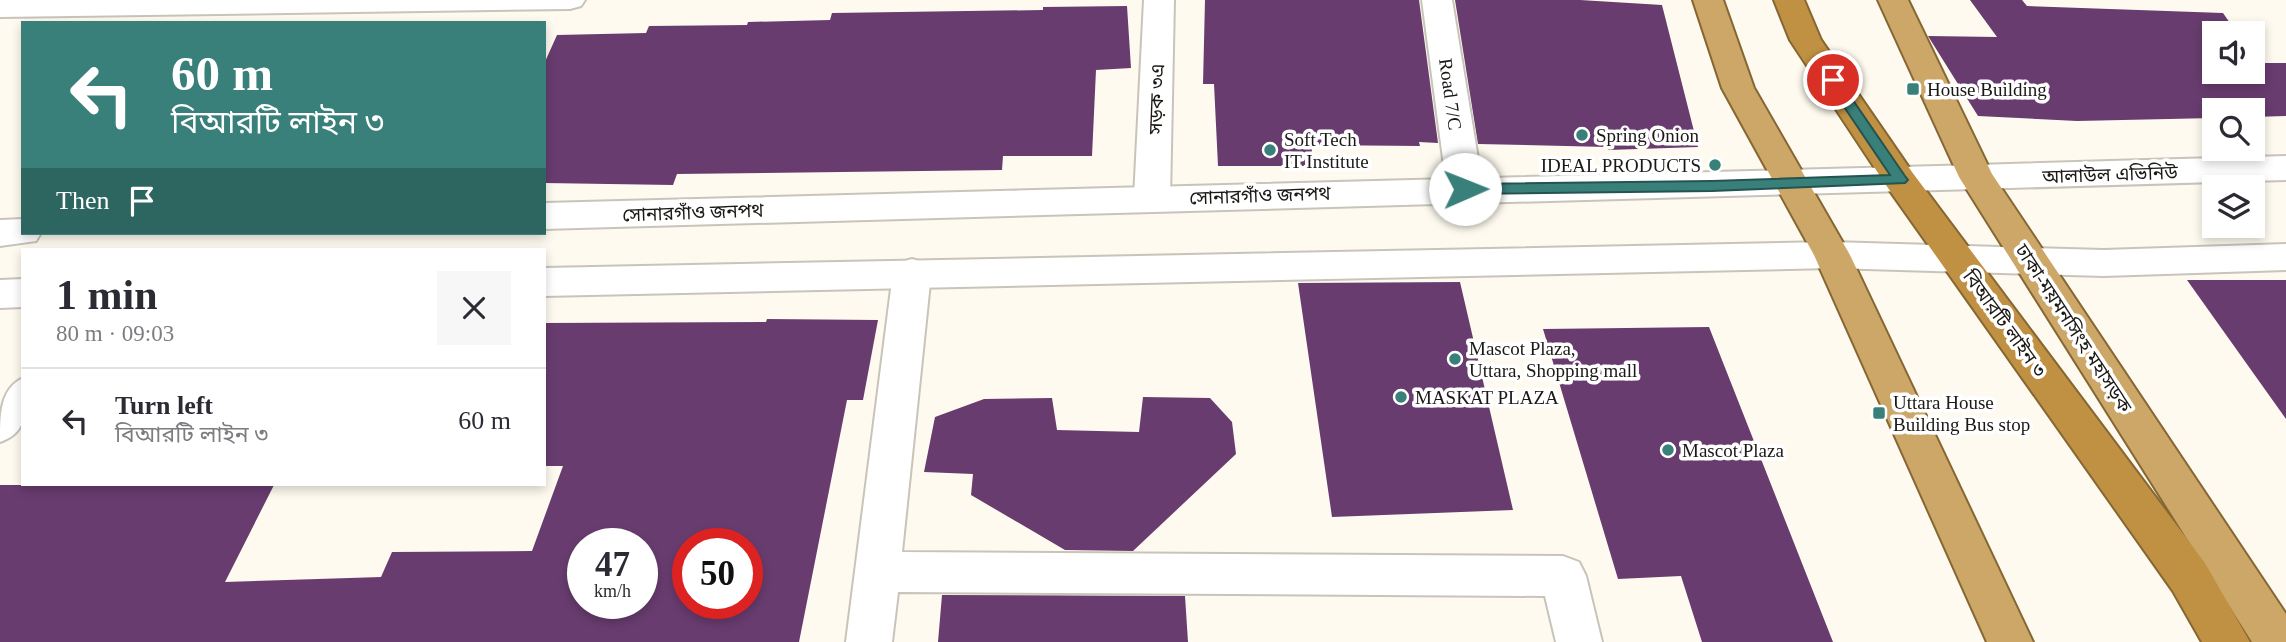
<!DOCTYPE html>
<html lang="en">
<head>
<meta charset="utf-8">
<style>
	body { margin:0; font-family:"Times New Roman","Noto Sans Bengali",serif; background:#f7f7f7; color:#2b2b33; height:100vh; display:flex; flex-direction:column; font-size:26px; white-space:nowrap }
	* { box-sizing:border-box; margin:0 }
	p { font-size:23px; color:#7c7c81 }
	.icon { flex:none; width:38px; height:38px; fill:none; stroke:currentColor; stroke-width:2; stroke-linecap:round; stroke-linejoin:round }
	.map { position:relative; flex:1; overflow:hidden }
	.panel { position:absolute; left:21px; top:248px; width:525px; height:238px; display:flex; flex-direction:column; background:#fff; border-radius:0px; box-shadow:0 4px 10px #0003 }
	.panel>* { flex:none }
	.top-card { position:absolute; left:21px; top:21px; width:525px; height:214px; border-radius:0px; box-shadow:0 4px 10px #0003; background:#39807a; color:#fff; overflow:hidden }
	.fabs { position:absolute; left:2202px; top:21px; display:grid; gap:14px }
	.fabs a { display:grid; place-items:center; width:63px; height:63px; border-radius:0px; background:#fff; box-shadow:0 4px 10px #0003; font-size:35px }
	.speed { position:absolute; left:567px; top:528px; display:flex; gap:14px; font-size:35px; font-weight:700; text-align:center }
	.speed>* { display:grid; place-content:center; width:91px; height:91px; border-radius:50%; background:#fff; box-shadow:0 4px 10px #0003; line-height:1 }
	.speed small { font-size:18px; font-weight:400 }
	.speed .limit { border:10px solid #d22; background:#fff; color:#111 }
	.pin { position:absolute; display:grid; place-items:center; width:60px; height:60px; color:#fff; margin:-30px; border:4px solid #fff; border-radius:50%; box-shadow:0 2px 7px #0007 }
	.me { position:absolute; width:77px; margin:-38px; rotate:89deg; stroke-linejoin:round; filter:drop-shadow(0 0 5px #0008) }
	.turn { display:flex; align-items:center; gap:24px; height:147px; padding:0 35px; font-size:32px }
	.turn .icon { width:91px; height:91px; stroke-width:2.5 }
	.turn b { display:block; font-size:49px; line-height:60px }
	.then { display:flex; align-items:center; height:66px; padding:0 35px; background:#0003; gap:14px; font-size:26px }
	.round { display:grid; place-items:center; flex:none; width:74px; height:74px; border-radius:0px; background:#f7f7f7 }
	.overview { display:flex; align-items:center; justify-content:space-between; height:119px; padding:0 35px }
	h1 { font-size:42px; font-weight:700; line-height:52px }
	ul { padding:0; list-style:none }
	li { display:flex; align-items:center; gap:21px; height:105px; padding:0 35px; border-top:2px solid #e1e1e2 }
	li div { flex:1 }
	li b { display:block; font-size:26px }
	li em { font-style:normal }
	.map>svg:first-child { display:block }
	.building { fill:#683c6f; fill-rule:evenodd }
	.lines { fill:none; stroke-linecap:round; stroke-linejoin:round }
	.minor-casing { stroke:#c9c4ba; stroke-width:4 }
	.secondary-casing { stroke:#c9c4ba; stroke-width:4 }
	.trunk-casing { stroke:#866733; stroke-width:4 }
	.motorway-casing { stroke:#866733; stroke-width:4 }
	.minor { fill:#fff; fill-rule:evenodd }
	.secondary { fill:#fff; fill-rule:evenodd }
	.trunk { fill:#cca768; fill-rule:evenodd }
	.motorway { fill:#c09142; fill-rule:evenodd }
	.route { fill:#39807a; stroke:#25534f; stroke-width:2 }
	.poi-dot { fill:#39807a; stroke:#fff; stroke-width:2.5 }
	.labels { text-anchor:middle; stroke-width:7; stroke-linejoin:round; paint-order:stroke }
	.poi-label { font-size:19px; fill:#1b1916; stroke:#fff; text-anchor:start }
	.street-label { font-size:19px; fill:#1b1916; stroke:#fff }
</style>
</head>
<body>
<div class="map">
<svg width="2286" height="642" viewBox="0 0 2286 642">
	<rect width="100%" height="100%" fill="#fefaef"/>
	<!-- building -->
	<path class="building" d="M 1205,0 L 1419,0 L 1438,143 L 1419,142 L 1420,146 L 1311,145 L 1314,166 L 1218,166 L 1214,84 L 1203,84 Z
		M 1455,0 L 1580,0 L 1662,5 L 1698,147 L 1608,150 L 1607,147 L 1478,144 Z
		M 1970,0 L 2022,0 L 2027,6 L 2223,13 L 2237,33 L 2214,33 L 2214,72 L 2252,72 L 2252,56 L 2257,63 L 2286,63 L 2286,116 L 2252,117 L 2252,110 L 2214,110 L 2214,118 L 2077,121 L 1978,116 L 1928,36 L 1997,37 Z
		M 1127,6 L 1131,68 L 1096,70 L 1092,156 L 1003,156 L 1002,170 L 677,174 L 673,185 L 544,183 L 544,64 L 557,35 L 646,33 L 649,26 L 747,25 L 748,22 L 830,20 L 832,13 L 1043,10 L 1043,7 Z
		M 2187,280 L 2286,280 L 2286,419 Z
		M 1460,282 L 1513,510 L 1332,517 L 1298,283 Z
		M 767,319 L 878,320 L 863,400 L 847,400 L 799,642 L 0,642 L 0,485 L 274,485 L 225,582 L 381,577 L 392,552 L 532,551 L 563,466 L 544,466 L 544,323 L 766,322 ZM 583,544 L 642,544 L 642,604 L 583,604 ZM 688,544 L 747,544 L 747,604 L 688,604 Z
		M 1709,327 L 1833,642 L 1702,642 L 1681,576 L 1618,579 L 1543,329 Z
		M 1143,397 L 1210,398 L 1232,422 L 1236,454 L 1133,551 L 1065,550 L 971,495 L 973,474 L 924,472 L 935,417 L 984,399 L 1052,398 L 1057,430 L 1139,432 Z
		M 942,595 L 1185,596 L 1188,642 L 938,642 Z"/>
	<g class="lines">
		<defs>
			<path id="minor" d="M 0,0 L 585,0 L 581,6 L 570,9 L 0,17 Z
				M 1144,0 L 1174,0 L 1170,198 L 1164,207 L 1152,210 L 1140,207 L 1134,198 Z
				M 1422,0 L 1452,0 L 1483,189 L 1477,198 L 1465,201 L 1453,198 L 1447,189 Z
				M 2286,156 L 2286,180 L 1976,189 L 1964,185 L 1959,177 L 1964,169 L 1976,165 Z
				M 1832,242 L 2104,250 L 2286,244 L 2286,270 L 2104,276 L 1832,268 L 1819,264 L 1814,255 L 1819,246 Z
				M 912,259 L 925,263 L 931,273 L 902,552 L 1563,556 L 1579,562 L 1586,576 L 1602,642 L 1556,642 L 1545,596 L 898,592 L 892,642 L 846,642 L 893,273 L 899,263 Z
				M 23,378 C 23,406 32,431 0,442 C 0,414 0,389 23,378 Z"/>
			<path id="secondary" d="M 1976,165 L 1988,169 L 1993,177 L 1988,185 L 1976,189 L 544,229 L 544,203 Z
				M 23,219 L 23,233 L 41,233 L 36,241 L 0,246 L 0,220 Z
				M 1832,242 L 1845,246 L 1850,255 L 1845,264 L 1832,268 L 544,296 L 544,268 Z
				M 23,279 L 23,307 L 0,308 L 0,280 Z"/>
			<path id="trunk" d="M 1693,0 L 1723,0 L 1754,88 L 1850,255 L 2033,642 L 1987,642 L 1814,255 L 1722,88 Z
				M 1878,0 L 1908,0 L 1992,174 L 2286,614 L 2286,642 L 2252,642 L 1959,177 Z"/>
			<path id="motorway" d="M 1774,0 L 1804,0 L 1821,40 L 1912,172 L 2205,563 L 2250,642 L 2202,642 L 2173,591 L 1888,188 L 1790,40 Z"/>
		</defs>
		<!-- minor casing -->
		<use href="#minor" class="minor-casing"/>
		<!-- secondary casing -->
		<use href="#secondary" class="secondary-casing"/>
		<!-- trunk casing -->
		<use href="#trunk" class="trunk-casing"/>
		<!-- motorway casing -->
		<use href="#motorway" class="motorway-casing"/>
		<!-- minor -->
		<use href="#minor" class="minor"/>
		<!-- secondary -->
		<use href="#secondary" class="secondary"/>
		<!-- trunk -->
		<use href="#trunk" class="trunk"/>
		<!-- motorway -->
		<use href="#motorway" class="motorway"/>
	</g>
	<!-- route -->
	<path class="route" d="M 1833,76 L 1837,77 L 1905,176 L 1908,180 L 1905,183 L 1712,191 L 1465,194 L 1457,189 L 1465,184 L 1712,181 L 1890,175 L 1826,80 Z"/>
	<!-- markers -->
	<g class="poi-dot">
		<rect x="1906" y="82" width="14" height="14" rx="3.5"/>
		<circle cx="1582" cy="135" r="7"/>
		<circle cx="1270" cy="150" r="7"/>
		<circle cx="1715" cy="165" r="7"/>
		<circle cx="1455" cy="359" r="7"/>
		<circle cx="1401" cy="397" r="7"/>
		<rect x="1872" y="406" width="14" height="14" rx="3.5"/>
		<circle cx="1668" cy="450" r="7"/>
	</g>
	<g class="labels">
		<!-- poi labels -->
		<g class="poi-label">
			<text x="1927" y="96">House Building</text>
			<text x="1596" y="142">Spring Onion</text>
			<text x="1284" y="146">Soft Tech<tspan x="1284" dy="22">IT Institute</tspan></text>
			<text x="1701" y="172" text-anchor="end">IDEAL PRODUCTS</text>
			<text x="1469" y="355">Mascot Plaza,<tspan x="1469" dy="22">Uttara, Shopping mall</tspan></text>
			<text x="1415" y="404">MASKAT PLAZA</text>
			<text x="1893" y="409">Uttara House<tspan x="1893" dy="22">Building Bus stop</tspan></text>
			<text x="1682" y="457">Mascot Plaza</text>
		</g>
		<!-- street labels -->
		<g class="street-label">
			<text transform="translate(1451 94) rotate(82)" y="7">Road 7/C</text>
			<text transform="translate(1156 99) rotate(-88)" y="7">সড়ক ৩এ</text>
			<text transform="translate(2110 174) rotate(-2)" y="7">আলাউল এভিনিউ</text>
			<text transform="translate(1260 195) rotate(-2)" y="7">সোনারগাঁও জনপথ</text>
			<text transform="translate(693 212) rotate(-2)" y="7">সোনারগাঁও জনপথ</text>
			<text transform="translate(2005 323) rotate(54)" y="7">বিআরটি লাইন ৩</text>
			<text transform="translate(2074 328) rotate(57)" y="7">ঢাকা-ময়মনসিংহ মহাসড়ক</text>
		</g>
	</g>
</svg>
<div class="fabs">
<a><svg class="icon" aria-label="sound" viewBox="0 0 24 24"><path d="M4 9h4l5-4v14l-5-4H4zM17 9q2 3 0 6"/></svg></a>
<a><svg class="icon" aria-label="search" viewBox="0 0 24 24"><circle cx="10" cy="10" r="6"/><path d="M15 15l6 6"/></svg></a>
<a><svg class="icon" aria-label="layers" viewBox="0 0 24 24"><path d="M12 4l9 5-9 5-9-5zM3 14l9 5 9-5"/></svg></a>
</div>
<div class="speed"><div>47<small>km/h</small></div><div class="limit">50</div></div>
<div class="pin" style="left:1833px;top:80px;background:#d93025"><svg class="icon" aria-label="arrive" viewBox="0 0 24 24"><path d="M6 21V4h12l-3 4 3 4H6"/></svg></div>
<svg class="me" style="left:1465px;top:189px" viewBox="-20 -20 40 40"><circle r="19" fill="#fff"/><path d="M0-13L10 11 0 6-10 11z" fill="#39807a"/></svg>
<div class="top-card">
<div class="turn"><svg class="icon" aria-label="left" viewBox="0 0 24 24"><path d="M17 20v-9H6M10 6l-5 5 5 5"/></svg><div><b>60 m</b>বিআরটি লাইন ৩</div></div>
<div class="then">Then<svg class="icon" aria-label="arrive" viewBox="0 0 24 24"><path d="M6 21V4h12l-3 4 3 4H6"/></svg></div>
</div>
<section class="panel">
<div class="overview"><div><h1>1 min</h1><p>80 m · 09:03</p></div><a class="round"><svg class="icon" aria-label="close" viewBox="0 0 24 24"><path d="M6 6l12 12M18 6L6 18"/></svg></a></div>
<ul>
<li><svg class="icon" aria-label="left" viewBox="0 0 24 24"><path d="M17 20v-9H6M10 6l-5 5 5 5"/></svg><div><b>Turn left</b><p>বিআরটি লাইন ৩</p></div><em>60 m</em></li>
</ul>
</section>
</div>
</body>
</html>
